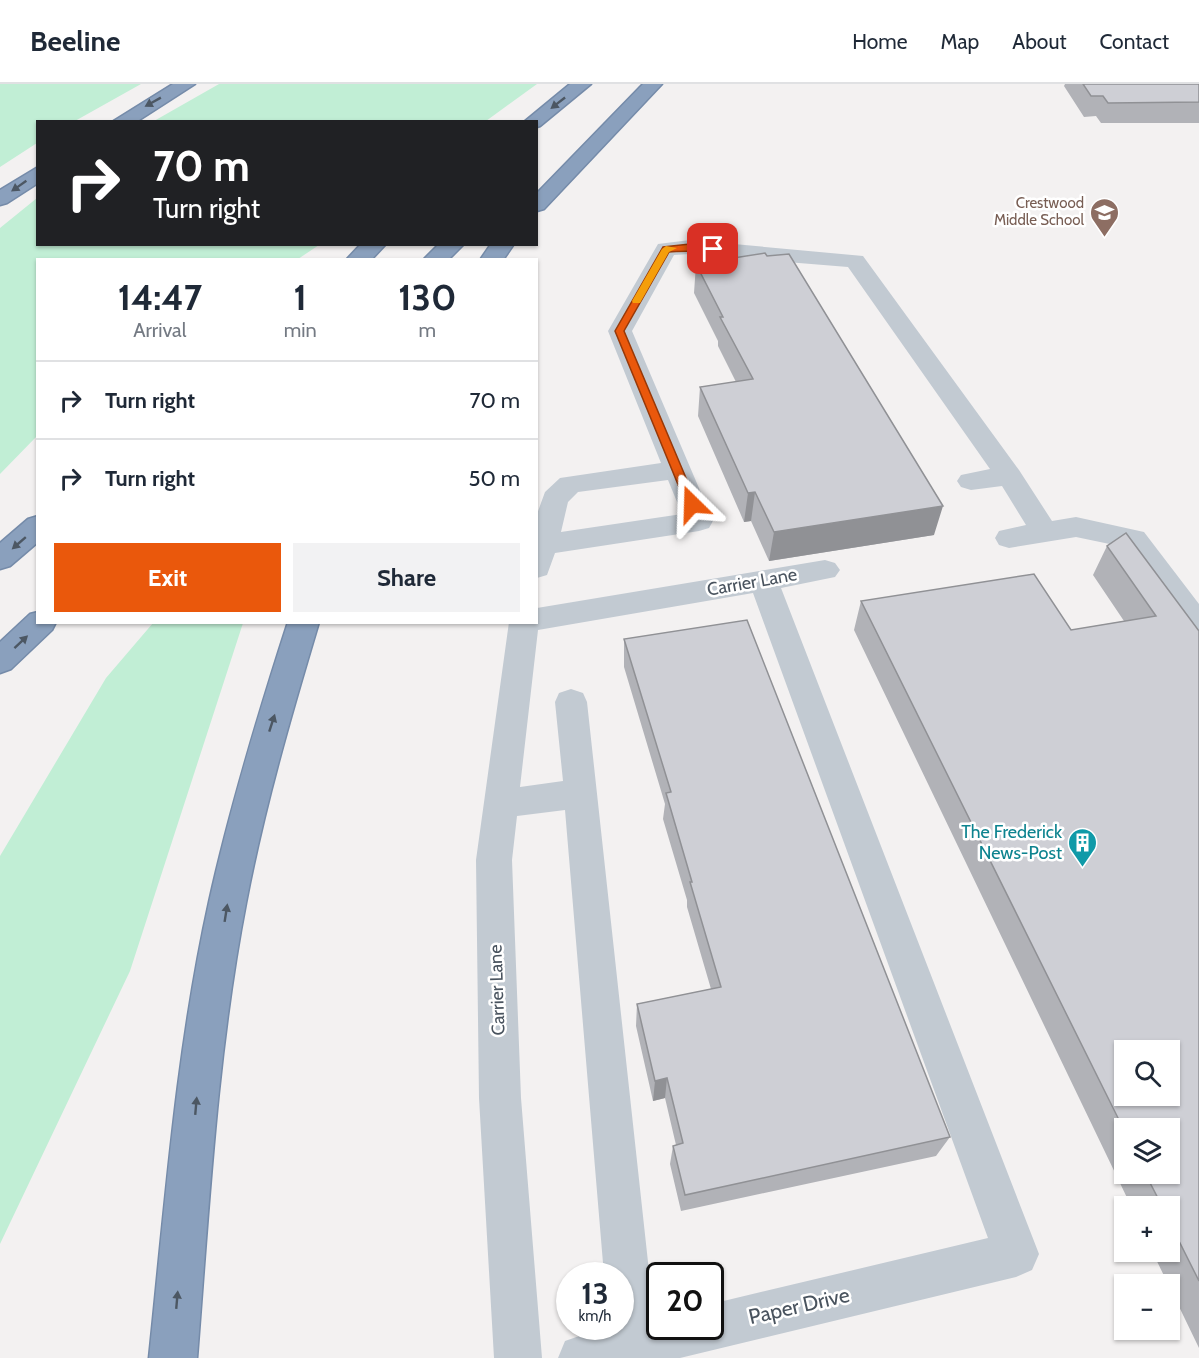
<!DOCTYPE html>
<html lang="en">
<head>
<meta charset="utf-8">
<style>
	body { margin:0; font-family:Cabin,sans-serif; background:#f2f2f3; color:#1f2937; height:100vh; display:flex; flex-direction:column; font-size:22px; white-space:nowrap }
	* { box-sizing:border-box; margin:0 }
	p { font-size:20px; color:#747a83 }
	.icon { flex:none; width:33px; height:33px; fill:none; stroke:currentColor; stroke-width:2; stroke-linecap:round; stroke-linejoin:round }
	.map { position:relative; flex:1; overflow:hidden }
	.drawer { position:absolute; left:36px; top:174px; width:502px; height:366px; display:flex; flex-direction:column; background:#fff; border-radius:0px; box-shadow:0 2px 4px #0004 }
	.drawer>* { flex:none }
	.top-card { position:absolute; left:36px; top:36px; width:502px; height:126px; border-radius:0px; box-shadow:0 2px 4px #0004; background:#202124; color:#fff; overflow:hidden }
	.buttons { position:absolute; left:1114px; top:956px; display:grid; gap:12px }
	.buttons a { display:grid; place-items:center; width:66px; height:66px; border-radius:0px; background:#fff; box-shadow:0 2px 4px #0004; font-size:30px }
	.speed { position:absolute; left:556px; top:1178px; display:flex; gap:12px; font-size:30px; font-weight:700; text-align:center }
	.speed>* { display:grid; place-content:center; width:78px; height:78px; border-radius:50%; background:#fff; box-shadow:0 2px 4px #0004; line-height:1 }
	.speed small { font-size:15px; font-weight:400 }
	.speed .limit { border:3px solid #111; border-radius:9px; background:#fff; color:#111 }
	.pin { position:absolute; display:grid; place-items:center; width:51px; height:51px; color:#fff; margin:-26px; border-radius:12px; box-shadow:0 3px 9px #0006 }
	.me { position:absolute; width:66px; margin:-33px; rotate:338deg; stroke-linejoin:round; filter:drop-shadow(0 0 4px #0008) }
	.turn { display:flex; align-items:center; gap:21px; height:126px; padding:0 18px; font-size:27px }
	.turn .icon { width:78px; height:78px; stroke-width:2.5 }
	.turn b { display:block; font-size:42px; line-height:51px }
	.eta { display:flex; justify-content:space-evenly; align-items:center; height:102px; text-align:center }
	.eta b { font-size:36px; font-weight:700; line-height:42px }
	.cta { display:flex; gap:12px; margin-top:auto; padding:12px 18px }
	.cta a { flex:1; height:69px; border-radius:0px; background:#ea580c; color:#fff; font-size:24px; font-weight:700; line-height:69px; text-align:center }
	.cta a+a { background:#f2f2f3; color:#1f2937 }
	ul { padding:0; list-style:none }
	li { display:flex; align-items:center; gap:18px; height:78px; padding:0 18px; border-top:2px solid #e0e1e3 }
	li div { flex:1 }
	li b { display:block; font-size:22px }
	li em { font-style:normal }
	header { display:flex; align-items:center; gap:36px; box-sizing:border-box; height:84px; padding:0 30px; background:#fff; border-bottom:2px solid #e0e1e3 }
	header strong { font-size:28px }
	nav { display:flex; gap:33px; margin-inline-start:auto; font-size:21px }
	.map>svg:first-child { display:block }
	.green { fill:#c1eed5 }
	.lines { fill:none; stroke-linecap:round; stroke-linejoin:round }
	.highway-casing { stroke:#758ba9; stroke-width:3 }
	.minor { fill:#c2cad2; fill-rule:evenodd }
	.highway { fill:#8aa0bd; fill-rule:evenodd }
	.wall { fill:#b1b2b7; fill-rule:evenodd }
	.shaded-wall { fill:#909195 }
	.building { fill:#cecfd5; stroke:#909195; stroke-width:1.5; fill-rule:evenodd }
	.oneway { fill:#4c5763 }
	.route { fill:#ea580c; stroke:#983908; stroke-width:1.5 }
	.slow { fill:#f59e0b }
	.labels { text-anchor:middle; stroke-width:5; stroke-linejoin:round; paint-order:stroke }
	.far-education-label { font-size:15px; fill:#785e54; stroke:#fff; text-anchor:end }
	.street-label { font-size:18px; fill:#49535e; stroke:#fff }
	.culture-label { font-size:18px; fill:#0d838f; stroke:#fff; text-anchor:end }
	.near-street-label { font-size:21px; fill:#49535e; stroke:#fff }
</style>
</head>
<body>
<header>
<strong>Beeline</strong>
<nav><a>Home</a><a>Map</a><a>About</a><a>Contact</a></nav>
</header>
<div class="map">
<svg width="1199" height="1274" viewBox="0 0 1199 1274">
	<rect width="100%" height="100%" fill="#f3f1f1"/>
	<!-- green -->
	<path class="green" d="M 0,0 L 141,0 L 75,37 L 38,38 L 37,59 L 0,83 Z
		M 219,0 L 537,0 L 486,37 L 154,37 Z
		M 37,114 L 38,160 L 319,161 L 298,175 L 38,176 L 37,352 L 0,390 L 0,144 Z
		M 153,539 L 243,539 L 130,887 L 0,1160 L 0,772 L 106,594 Z"/>
	<g class="lines">
		<defs>
			<path id="highway" d="M 173,0 L 195,0 L 136,38 L 112,38 Z
				M 570,0 L 591,0 L 540,42 L 537,43 L 537,38 L 524,38 Z
				M 643,0 L 662,0 L 544,125 L 537,127 L 537,109 Z
				M 38,83 L 38,99 L 7,119 L 0,121 L 0,106 Z
				M 361,160 L 386,160 L 371,176 L 346,176 Z
				M 439,160 L 464,160 L 448,176 L 423,176 Z
				M 491,160 L 514,160 L 503,176 L 480,176 Z
				M 38,432 L 38,458 L 10,482 L 0,485 L 0,459 L 28,435 Z
				M 38,528 L 38,538 L 56,538 L 52,546 L 11,585 L 0,589 L 0,558 L 30,530 Z
				M 288,538 L 319,538 C 291,631 264,724 246,819 C 217,969 209,1122 197,1274 L 149,1274 C 165,1122 176,968 209,818 C 230,723 258,631 288,538 Z"/>
		</defs>
		<!-- highway casing -->
		<use href="#highway" class="highway-casing"/>
		<!-- minor -->
		<path class="minor" d="M 690,156 L 863,172 L 1019,386 L 1052,437 L 1076,433 L 1144,448 L 1199,520 L 1199,553 L 1188,550 L 1124,463 L 1076,453 L 1009,464 L 999,461 L 995,454 L 999,447 L 1026,441 L 1002,402 L 971,406 L 961,403 L 957,397 L 961,391 L 990,385 L 848,183 L 690,170 L 674,171 L 632,247 L 713,437 L 709,444 L 699,447 L 555,469 L 547,491 L 537,494 L 537,430 L 545,408 L 560,394 L 661,379 L 608,247 L 658,160 ZM 668,396 L 682,430 L 561,448 L 568,418 L 578,408 Z
			M 825,476 L 835,479 L 840,486 L 835,493 L 781,504 L 1039,1170 L 1032,1186 L 1016,1193 L 680,1274 L 558,1274 L 565,1257 L 608,1242 L 621,1242 L 621,1191 L 604,1191 L 565,726 L 517,732 L 512,776 L 521,1014 L 542,1274 L 494,1274 L 479,1014 L 476,776 L 509,538 L 537,538 L 537,524 ZM 753,509 L 988,1154 L 711,1220 L 711,1242 L 660,1242 L 660,1232 L 654,1233 L 587,618 L 583,609 L 571,605 L 559,609 L 555,618 L 563,697 L 520,703 L 538,546 Z"/>
		<!-- highway -->
		<use href="#highway" class="highway"/>
	</g>
	<!-- wall -->
	<path class="wall" d="M 1065,0 L 1199,0 L 1199,39 L 1101,39 L 1096,32 L 1084,33 L 1064,2 Z
		M 696,180 L 934,451 L 769,477 L 751,437 L 744,438 L 698,332 L 700,303 L 736,298 L 718,262 L 718,257 L 694,209 Z
		M 1107,462 L 1199,547 L 1199,1264 L 1170,1204 L 1170,1200 L 1168,1200 L 1152,1167 L 1170,1167 L 1170,1122 L 1131,1122 L 854,546 L 861,517 L 1071,546 L 1124,537 L 1093,491 ZM 1125,1044 L 1170,1089 L 1125,1089 Z
		M 624,555 L 950,1053 L 936,1072 L 681,1127 L 670,1080 L 673,1062 L 676,1061 L 665,1014 L 653,1017 L 636,942 L 637,920 L 711,905 L 687,823 L 687,816 L 663,735 L 665,720 L 624,583 Z"/>
	<!-- shaded-wall -->
	<path class="shaded-wall" d="M 755,408 L 751,437 L 744,438 L 748,409 Z
		M 943,422 L 934,451 L 769,477 L 774,448 Z
		M 667,994 L 665,1014 L 653,1017 L 655,997 Z"/>
	<!-- building -->
	<path class="building" d="M 1083,0 L 1199,0 L 1199,18 L 1108,19 L 1103,12 L 1091,12 Z
		M 765,169 L 767,172 L 789,170 L 943,422 L 774,448 L 755,408 L 748,409 L 700,303 L 753,295 L 720,233 L 723,233 L 696,180 Z
		M 1126,449 L 1199,547 L 1199,1197 L 1170,1139 L 1170,1122 L 1162,1122 L 1145,1089 L 1170,1089 L 1170,1044 L 1125,1044 L 1125,1048 L 861,517 L 1034,490 L 1071,546 L 1156,532 L 1107,462 ZM 1125,966 L 1170,966 L 1170,1011 L 1125,1011 Z
		M 747,536 L 950,1053 L 685,1111 L 673,1062 L 683,1059 L 667,994 L 655,997 L 637,920 L 721,903 L 690,798 L 692,798 L 666,709 L 671,708 L 624,555 Z"/>
	<!-- one-way arrows -->
	<defs><path id="oneway-solid" d="M-6-.8H1V-3.2L6.5 0L1 3.2V.8H-6Z" transform="scale(1.5)"/></defs>
	<g class="oneway">
		<use href="#oneway-solid" transform="translate(153 18) rotate(151)"/>
		<use href="#oneway-solid" transform="translate(558 19) rotate(142)"/>
		<use href="#oneway-solid" transform="translate(19 102) rotate(145)"/>
		<use href="#oneway-solid" transform="translate(19 459) rotate(139)"/>
		<use href="#oneway-solid" transform="translate(21 558) rotate(-43)"/>
		<use href="#oneway-solid" transform="translate(272 639) rotate(-72)"/>
		<use href="#oneway-solid" transform="translate(226 829) rotate(-81)"/>
		<use href="#oneway-solid" transform="translate(196 1022) rotate(-85)"/>
		<use href="#oneway-solid" transform="translate(177 1216) rotate(-85)"/>
	</g>
	<!-- route -->
	<path class="route" d="M 690,160 L 718,165 C 711,169 681,166 669,168 L 624,247 L 697,420 L 692,424 L 686,420 L 615,247 L 663,163 Z"/>
	<!-- slow -->
	<path class="slow" d="M 666,162 L 677,164 L 669,168 L 640,219 L 633,219 L 632,217 L 662,165 Z"/>
	<!-- icons -->
	<defs>
		<symbol id="school-pin" viewBox="-11 -11 22 30"><path d="M0 17L-7.5 6A9.5 9.5 0 1 1 7.5 6Z" fill="#8d6e63" stroke="#fff"/><path d="M0-5L7-2L0 1L-7-2ZM-4 1L0 2.5L4 1V4Q0 6-4 4Z" fill="#fff"/></symbol>
		<symbol id="building-pin" viewBox="-11 -11 22 30"><path d="M0 17L-7.5 6A9.5 9.5 0 1 1 7.5 6Z" fill="#0f9aa8" stroke="#fff"/><path d="M-4-6H4V6H1V3H-1V6H-4ZM-2.5-4.3h1.7v1.8h-1.7ZM.8-4.3h1.7v1.8H.8ZM-2.5-1h1.7V.8h-1.7ZM.8-1h1.7V.8H.8Z" fill="#fff"/></symbol>
	</defs>
	<g fill-rule="evenodd">
		<use href="#school-pin" x="1088" y="112" width="33" height="45"/>
		<use href="#building-pin" x="1066" y="742" width="33" height="45"/>
	</g>
	<g class="labels">
		<!-- far-education labels -->
		<g class="far-education-label">
			<text x="1084" y="124">Crestwood<tspan x="1084" dy="17">Middle School</tspan></text>
		</g>
		<!-- street labels -->
		<g class="street-label">
			<text transform="translate(752 498) rotate(-10)" y="6">Carrier Lane</text>
			<text transform="translate(497 906) rotate(-92)" y="6">Carrier Lane</text>
		</g>
		<!-- culture labels -->
		<g class="culture-label">
			<text x="1062" y="754">The Frederick<tspan x="1062" dy="21">News-Post</tspan></text>
		</g>
		<!-- near-street labels -->
		<g class="near-street-label">
			<text transform="translate(799 1222) rotate(-13)" y="7">Paper Drive</text>
		</g>
	</g>
</svg>
<div class="buttons">
<a><svg class="icon" aria-label="search" viewBox="0 0 24 24"><circle cx="10" cy="10" r="6"/><path d="M15 15l6 6"/></svg></a>
<a><svg class="icon" aria-label="layers" viewBox="0 0 24 24"><path d="M12 4l9 5-9 5-9-5zM3 14l9 5 9-5"/></svg></a>
<a>+</a>
<a>−</a>
</div>
<div class="speed"><div>13<small>km/h</small></div><div class="limit">20</div></div>
<div class="pin" style="left:713px;top:165px;background:#d93025"><svg class="icon" aria-label="arrive" viewBox="0 0 24 24"><path d="M6 21V4h12l-3 4 3 4H6"/></svg></div>
<svg class="me" style="left:692px;top:420px" viewBox="-20 -20 40 40"><path d="M0-17L14 15 0 8-14 15z" fill="#ea580c" stroke="#fff" stroke-width="4"/></svg>
<div class="top-card">
<div class="turn"><svg class="icon" aria-label="right" viewBox="0 0 24 24"><path d="M7 20v-9h11M14 6l5 5-5 5"/></svg><div><b>70 m</b>Turn right</div></div>
</div>
<section class="drawer">
<div class="eta">
<div><b>14:47</b><p>Arrival</p></div>
<div><b>1</b><p>min</p></div>
<div><b>130</b><p>m</p></div>
</div>
<ul>
<li><svg class="icon" aria-label="right" viewBox="0 0 24 24"><path d="M7 20v-9h11M14 6l5 5-5 5"/></svg><div><b>Turn right</b></div><em>70 m</em></li>
<li><svg class="icon" aria-label="right" viewBox="0 0 24 24"><path d="M7 20v-9h11M14 6l5 5-5 5"/></svg><div><b>Turn right</b></div><em>50 m</em></li>
</ul>
<div class="cta"><a>Exit</a><a>Share</a></div>
</section>
</div>
</body>
</html>
